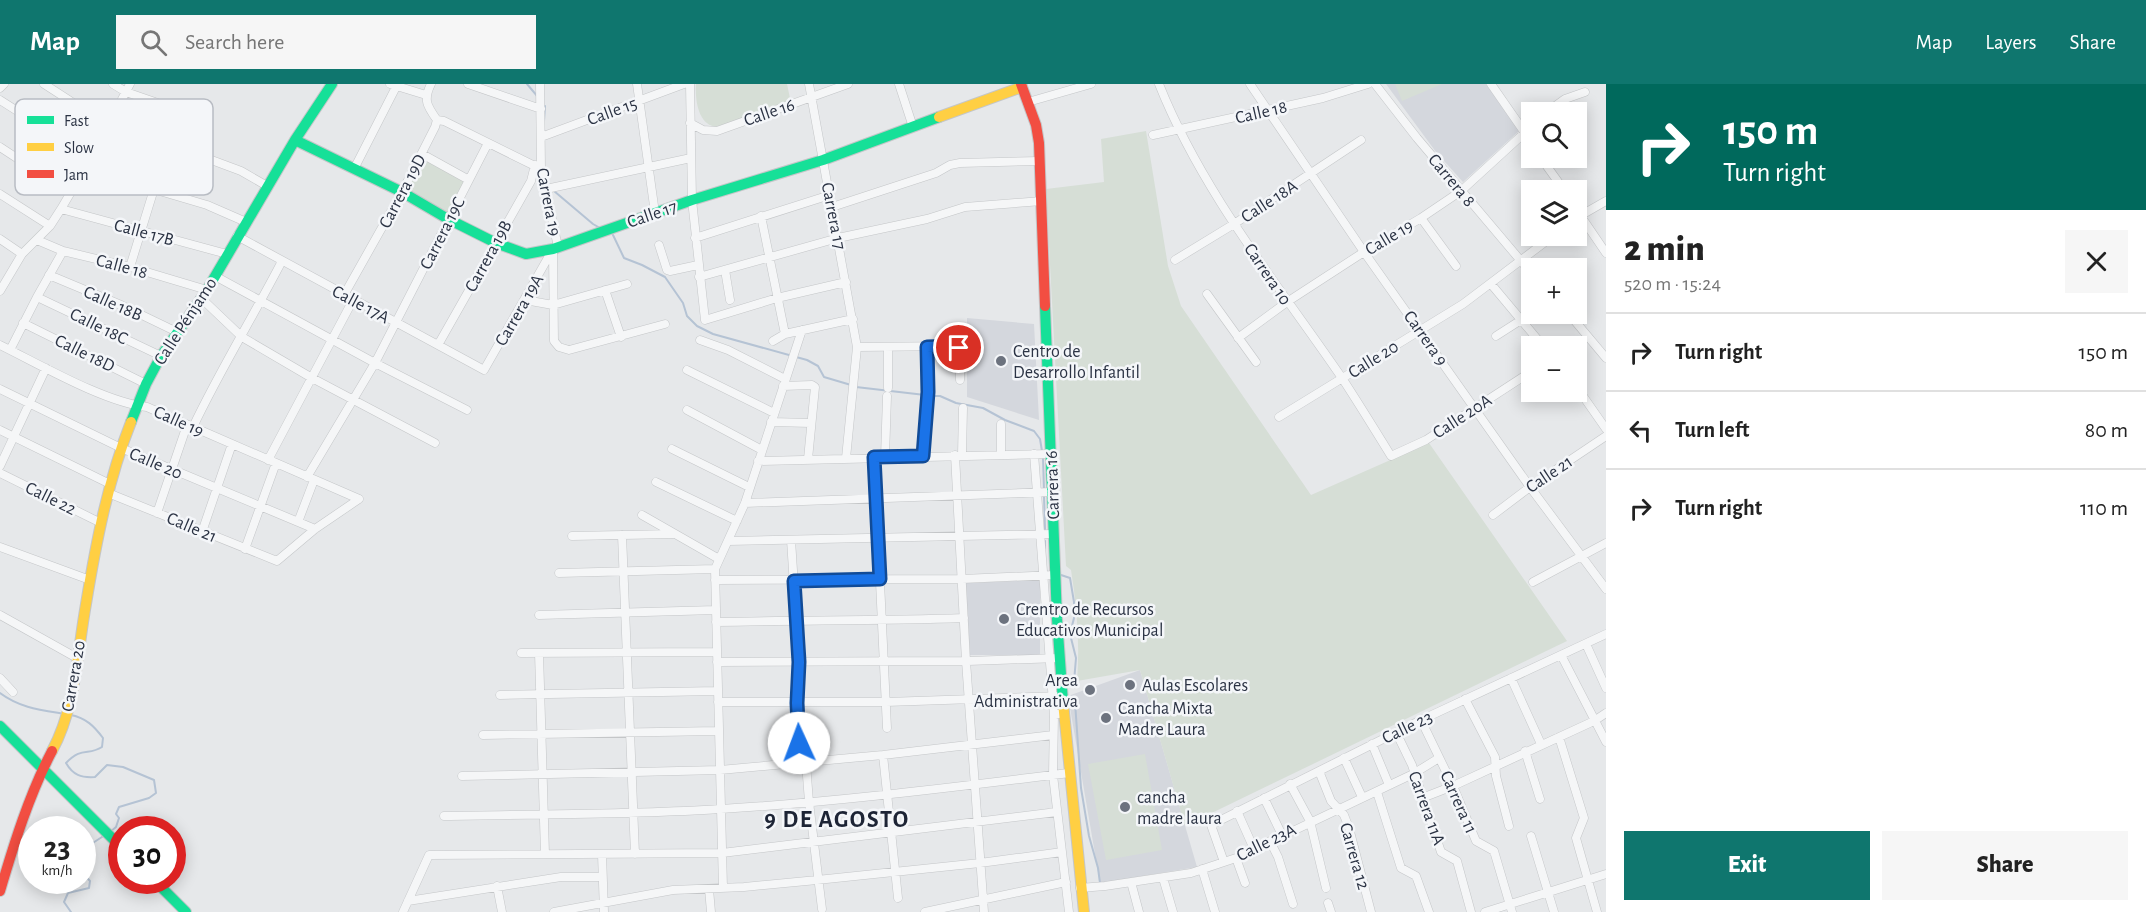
<!DOCTYPE html>
<html lang="en">
<head>
<meta charset="utf-8">
<style>
	body { margin:0; font-family:"Alegreya Sans",sans-serif; background:#f6f6f6; color:#222; height:100vh; display:flex; flex-direction:column; font-size:22px; white-space:nowrap }
	* { box-sizing:border-box; margin:0 }
	p { font-size:20px; color:#767676 }
	.icon { flex:none; width:33px; height:33px; fill:none; stroke:currentColor; stroke-width:2; stroke-linecap:round; stroke-linejoin:round }
	.map { position:relative; flex:1; overflow:hidden }
	.panel { display:flex; flex-direction:column; background:#fff; width:540px }
	.panel>* { flex:none }
	.top-card { background:#00695c; color:#fff; overflow:hidden }
	.controls { position:absolute; left:1521px; top:18px; display:grid; gap:12px }
	.controls a { display:grid; place-items:center; width:66px; height:66px; border-radius:0px; background:#fff; box-shadow:0 3px 15px #0003; font-size:30px }
	.speed { position:absolute; left:18px; top:732px; display:flex; gap:12px; font-size:30px; font-weight:700; text-align:center }
	.speed>* { display:grid; place-content:center; width:78px; height:78px; border-radius:50%; background:#fff; box-shadow:0 3px 15px #0003; line-height:1 }
	.speed small { font-size:15px; font-weight:400 }
	.speed .limit { border:9px solid #d22; background:#fff; color:#111 }
	.pin { position:absolute; display:grid; place-items:center; width:51px; height:51px; color:#fff; margin:-26px; border:3px solid #fff; border-radius:50%; box-shadow:0 2px 6px #0007 }
	.me { position:absolute; width:66px; margin:-33px; rotate:358deg; stroke-linejoin:round; filter:drop-shadow(0 0 4px #0008) }
	.turn { display:flex; align-items:center; gap:21px; height:126px; padding:0 18px; font-size:27px }
	.turn .icon { width:78px; height:78px; stroke-width:2.5 }
	.turn b { display:block; font-size:42px; line-height:51px }
	.round { display:grid; place-items:center; flex:none; width:63px; height:63px; border-radius:0px; background:#f6f6f6 }
	.head { display:flex; align-items:center; justify-content:space-between; height:102px; padding:0 18px }
	h1 { font-size:36px; font-weight:800; line-height:45px }
	.action { display:flex; gap:12px; margin-top:auto; padding:12px 18px }
	.action a { flex:1; height:69px; border-radius:0px; background:#0f766e; color:#fff; font-size:24px; font-weight:800; line-height:69px; text-align:center }
	.action a+a { background:#f6f6f6; color:#222 }
	ul { padding:0; list-style:none }
	li { display:flex; align-items:center; gap:18px; height:78px; padding:0 18px; border-top:2px solid #e0e0e0 }
	li div { flex:1 }
	li b { display:block; font-size:22px }
	li em { font-style:normal }
	header { display:flex; align-items:center; gap:36px; box-sizing:border-box; height:84px; padding:0 30px; background:#0f766e; color:#fff }
	header strong { font-size:28px }
	nav { display:flex; gap:33px; margin-inline-start:auto; font-size:21px }
	.search { width:420px; height:54px; background:#f6f6f6; display:flex; align-items:center; gap:15px; box-sizing:border-box; padding:0 21px; border-radius:0px; color:#767676; font-size:22px }
	main { display:flex; flex:1; min-height:0 }
	.map>svg:first-child { display:block }
	.built { fill:#d4d7dd }
	.green { fill:#d6ded6 }
	.lines { fill:none; stroke-linecap:round; stroke-linejoin:round }
	.stream { stroke:#b5c3d4; stroke-width:2 }
	.street-casing { stroke:#c4c6c8; stroke-width:9 }
	.fast-casing { stroke:#c4c6c8; stroke-width:12 }
	.slow-casing { stroke:#c4c6c8; stroke-width:12 }
	.jam-casing { stroke:#c4c6c8; stroke-width:12 }
	.street { stroke:#f5f6f7; stroke-width:8 }
	.fast { stroke:#16e098; stroke-width:10 }
	.slow { stroke:#ffcf43; stroke-width:10 }
	.jam { stroke:#f24e42; stroke-width:10 }
	.route-casing { stroke:#114b97; stroke-width:15 }
	.route { stroke:#1a73e8; stroke-width:10 }
	.poi-dot { fill:#6c727e; stroke:#f4f6f9; stroke-width:2 }
	.labels { text-anchor:middle; stroke-width:5; stroke-linejoin:round; paint-order:stroke }
	.street-label { font-size:18px; fill:#2b3344; stroke:#f4f6f9 }
	.poi-label { font-size:18px; fill:#2b3344; stroke:#f4f6f9; text-anchor:start }
	.district-label { font-size:24px; font-weight:bold; letter-spacing:1.5px; fill:#1d2435; stroke:#f4f6f9 }
	.key { fill:#f4f6f9; stroke:#b8bcc3; stroke-width:1.5 }
	.key-label { font-size:16px; fill:#2b3344 }
</style>
</head>
<body>
<header>
<strong>Map</strong>
<div class="search"><svg class="icon" aria-label="search" viewBox="0 0 24 24"><circle cx="10" cy="10" r="6"/><path d="M15 15l6 6"/></svg>Search here</div>
<nav><a>Map</a><a>Layers</a><a>Share</a></nav>
</header>
<main>
<div class="map">
<svg width="1606" height="828" viewBox="0 0 1606 828">
	<rect width="100%" height="100%" fill="#e6e8ea"/>
	<!-- built -->
	<path class="built" d="M 1386,0 L 1486,0 L 1519,47 L 1463,98 L 1436,68 Z
		M 967,234 L 1034,240 L 1039,336 L 967,313 Z
		M 1040,496 L 1040,571 L 970,571 L 965,499 Z
		M 1140,586 L 1197,783 L 1100,799 L 1068,612 Z"/>
	<!-- green -->
	<path class="green" d="M 696,0 L 787,0 L 791,19 L 718,43 C 698,42 695,16 696,0 Z
		M 1395,0 L 1442,0 L 1402,17 Z
		M 1146,47 L 1168,182 L 1181,222 L 1311,411 L 1429,359 L 1567,557 L 1185,742 L 1140,586 L 1077,597 C 1080,560 1077,523 1071,486 L 1066,482 L 1046,105 L 1104,98 L 1101,55 Z
		M 423,73 L 466,96 L 448,130 L 405,108 Z
		M 1145,670 L 1162,766 L 1106,776 L 1088,680 Z"/>
	<g class="lines">
		<!-- stream -->
		<path class="stream" d="M 527,0 L 538,13
			M 544,37 L 545,22
			M 554,107 L 593,140 L 600,144
			M 613,151 L 624,174 L 642,181 L 665,193 L 683,219 L 687,232 L 697,242 L 713,250 L 807,276 L 818,282 L 824,293 L 851,301
			M 856,303 L 925,311
			M 931,312 L 940,312 L 956,319 L 983,324 L 1005,336 L 1034,347 L 1040,355 L 1042,367
			M 1043,374 L 1044,406
			M 1044,412 L 1045,445
			M 1045,457 L 1045,464
			M 1061,491 L 1070,494 L 1074,518 L 1074,534 L 1070,550 L 1076,574 L 1074,598
			M 0,609 C 20,624 41,626 65,630
			M 1075,618 L 1081,704 L 1089,752 L 1098,784 L 1100,799
			M 71,631 C 86,634 94,642 103,654 L 102,663 C 88,672 82,662 66,679 C 73,691 81,694 95,693 L 107,681 L 123,683 L 154,696 L 156,709 L 149,714 L 119,723 L 116,730 L 119,734 L 116,743 L 110,748
			M 82,766 L 105,751
			M 71,828 L 64,818 L 68,809 L 89,804 L 90,797 L 82,788"/>
		<defs>
			<path id="street" d="M 44,0 L 109,42
				M 113,0 L 126,8 L 198,33
				M 390,0 L 426,11
				M 468,0 L 541,25
				M 540,0 L 541,84 L 558,163
				M 637,0 L 655,129
				M 690,0 L 692,116 L 705,236 L 777,214 L 846,198
				M 809,0 L 857,263 L 846,374
				M 899,0 L 913,43
				M 1159,0 C 1202,108 1277,199 1342,294 C 1359,320 1375,346 1391,372 L 1426,356 L 1532,287
				M 1250,0 L 1364,168 L 1530,403 L 1606,505
				M 1375,0 L 1417,54 L 1532,190
				M 1491,0 L 1532,59
				M 0,4 L 4,0
				M 0,16 L 91,74
				M 1028,18 L 1091,0
				M 1547,28 L 1565,15 L 1585,8
				M 437,36 L 444,37 L 539,84
				M 690,39 L 703,46 L 717,47 L 848,0
				M 1153,51 L 1323,14 L 1368,0
				M 541,53 L 684,0
				M 0,63 L 70,109
				M 422,70 L 469,96
				M 198,71 L 241,87 L 267,102
				M 1541,74 L 1564,106
				M 85,85 L 207,121 L 246,138
				M 354,85 L 396,3
				M 546,105 L 691,74
				M 0,110 L 50,142
				M 832,123 L 936,89 L 950,81 L 960,79 L 1040,77
				M 61,125 L 227,170
				M 1576,125 L 1606,169
				M 761,132 L 785,250
				M 1578,133 L 1606,117
				M 1421,134 L 1456,182
				M 237,152 L 484,286 L 553,165
				M 695,154 L 830,111
				M 0,155 L 22,170
				M 37,156 L 63,167 L 130,183 L 207,206
				M 659,161 L 667,186 L 670,187 L 698,181
				M 553,167 L 554,257 L 559,263 L 569,266 L 665,240
				M 1175,176 L 1234,140 L 1361,56
				M 130,183 L 154,105
				M 725,186 L 730,216
				M 49,191 L 121,221 L 177,248
				M 215,192 L 375,279 L 467,326
				M 699,193 L 838,154 L 927,135 L 965,123 L 1042,117
				M 1491,200 L 1543,262
				M 605,206 L 621,253
				M 0,207 L 22,170 L 50,142 L 61,125 L 91,74 L 130,0
				M 1207,210 L 1256,278
				M 344,211 L 402,108 L 435,43 L 437,36 C 427,22 423,16 431,0
				M 37,213 L 161,272
				M 201,214 L 242,253 L 312,294 L 435,359
				M 525,216 L 553,221 L 627,200
				M 1569,230 L 1606,274
				M 23,239 L 146,300
				M 1496,252 L 1521,236
				M 1238,254 L 1287,218 L 1364,168 L 1421,134 L 1461,107 L 1532,42
				M 700,256 L 728,266 L 785,295
				M 773,257 L 785,250 L 853,235
				M 0,261 C 41,281 104,318 147,323 L 359,415
				M 438,261 L 531,97 L 535,81
				M 857,263 L 957,262 L 960,265 L 960,296
				M 10,266 L 37,213 L 63,167
				M 687,286 L 774,329
				M 783,302 L 812,301 L 815,303 L 808,375
				M 1576,302 L 1606,345
				M 888,304 L 888,263
				M 0,305 L 121,364 L 315,445
				M 687,326 L 762,366
				M 1279,333 L 1463,220 L 1553,152
				M 771,338 L 811,339
				M 1001,340 L 1001,370
				M 193,343 C 220,286 253,233 282,177
				M 0,346 L 110,400
				M 672,365 L 749,403
				M 1034,370 L 1054,631
				M 955,371 L 966,577 L 984,828
				M 962,371 L 963,324
				M 923,372 L 928,308 L 927,263
				M 874,373 L 887,644
				M 885,373 L 887,312
				M 268,376 L 353,216
				M 758,377 L 1051,370
				M 0,382 L 46,284
				M 0,389 L 101,439
				M 307,393 L 375,279 L 488,59
				M 656,398 L 737,437
				M 108,409 L 277,477 L 315,445 L 359,415
				M 745,419 L 1052,408
				M 157,429 L 187,341
				M 642,431 L 719,475
				M 1493,431 L 1530,403 L 1606,352
				M 298,438 L 314,396
				M 202,448 L 232,360
				M 622,451 L 635,770
				M 572,452 L 673,450
				M 791,456 L 799,578 L 797,619 L 800,679
				M 728,457 L 1053,450
				M 0,463 L 90,496
				M 245,465 L 276,379
				M 559,489 L 715,485
				M 715,496 L 962,495 L 1055,491
				M 1533,498 L 1606,459
				M 0,531 L 77,574
				M 539,531 L 716,526
				M 716,538 C 799,536 881,537 964,534
				M 1586,560 L 1606,604
				M 521,569 L 717,568
				M 539,569 L 545,770
				M 1561,571 L 1606,658
				M 717,578 L 968,577 L 1060,574
				M 0,594 L 13,608
				M 1511,594 L 1541,660
				M 500,611 L 718,607
				M 1465,615 L 1495,673 L 1496,692 L 1509,742
				M 718,618 L 886,618 L 1063,612
				M 1058,630 L 1054,631 L 1053,691 L 1069,828
				M 1421,636 L 1453,702 L 1476,757 L 1494,767 L 1512,828
				M 1396,648 L 1412,681 L 1441,768 L 1457,777 L 1471,828
				M 483,651 L 718,647
				M 1559,653 L 1584,734 L 1576,754 L 1597,828
				M 1372,660 L 1389,701
				M 1525,667 L 1540,715
				M 883,671 L 898,814
				M 1344,674 L 1362,713
				M 806,679 L 809,718 L 822,825
				M 1319,687 L 1331,717 L 1344,731 L 1349,744 L 1371,828
				M 462,692 L 720,686 L 883,671 L 1053,651
				M 1290,700 L 1310,737 L 1326,804
				M 1377,708 L 1401,784 L 1416,792 L 1429,828
				M 1264,714 L 1282,751
				M 1422,714 L 1453,702 L 1594,637 L 1606,629
				M 1237,727 L 1254,765
				M 444,732 C 536,730 629,731 721,725 C 837,718 953,703 1069,689
				M 1531,752 L 1554,828
				M 1270,757 L 1278,773 L 1293,820
				M 602,770 L 604,828
				M 1236,774 L 1245,799
				M 1224,778 L 1211,741 L 1421,636 L 1606,550
				M 1202,785 L 1215,828
				M 1163,794 L 1173,828
				M 1131,798 L 1139,828
				M 497,802 L 502,828
				M 723,804 L 715,485 L 745,419 L 802,246
				M 1080,804 L 1105,802 L 1191,789 L 1236,774 L 1413,690 L 1439,674
				M 709,805 L 711,828
				M 408,817 L 561,793 L 602,793
				M 1328,819 L 1331,828
				M 403,828 L 429,771 L 722,769 L 1057,728
				M 554,828 L 673,806 L 744,803 L 817,796 L 980,779 L 1062,768
				M 925,828 L 1066,798
				M 1485,828 L 1606,790"/>
			<path id="fast" d="M 295,56 L 402,108 L 448,135 L 496,159 L 526,170 L 553,165 L 692,116 L 823,76 L 939,33
				M 1045,222 L 1057,535 L 1063,618
				M 131,338 L 146,300 L 161,272 L 207,206 L 295,56 L 332,0
				M 0,642 L 122,764
				M 154,796 L 186,828"/>
			<path id="slow" d="M 939,33 L 1022,3
				M 1063,618 L 1084,828
				M 52,667 C 76,623 77,570 86,520 C 96,459 108,396 131,338"/>
			<path id="jam" d="M 1021,0 L 1036,41 L 1039,59 L 1045,222
				M 0,807 C 14,760 29,711 52,667"/>
		</defs>
		<!-- street casing -->
		<use href="#street" class="street-casing"/>
		<!-- fast casing -->
		<use href="#fast" class="fast-casing"/>
		<!-- slow casing -->
		<use href="#slow" class="slow-casing"/>
		<!-- jam casing -->
		<use href="#jam" class="jam-casing"/>
		<!-- street -->
		<use href="#street" class="street"/>
		<!-- fast -->
		<use href="#fast" class="fast"/>
		<!-- slow -->
		<use href="#slow" class="slow"/>
		<!-- jam -->
		<use href="#jam" class="jam"/>
	</g>
	<g class="lines">
		<defs>
			<path id="route" d="M 799,659 L 797,619 L 799,578 L 794,497 L 880,495 L 874,373 L 923,372 L 928,308 L 927,263 L 956,262 L 959,264"/>
		</defs>
		<!-- route casing -->
		<use href="#route" class="route-casing"/>
		<!-- route -->
		<use href="#route" class="route"/>
	</g>
	<!-- markers -->
	<g class="poi-dot">
		<circle cx="1001" cy="277" r="6"/>
		<circle cx="1004" cy="535" r="6"/>
		<circle cx="1130" cy="601" r="6"/>
		<circle cx="1090" cy="606" r="6"/>
		<circle cx="1106" cy="634" r="6"/>
		<circle cx="1125" cy="723" r="6"/>
	</g>
	<g class="labels">
		<!-- street labels -->
		<g class="street-label">
			<text transform="translate(612 27) rotate(-20)" y="6">Calle 15</text>
			<text transform="translate(769 28) rotate(-19)" y="6">Calle 16</text>
			<text transform="translate(1261 28) rotate(-13)" y="6">Calle 18</text>
			<text transform="translate(1452 96) rotate(50)" y="6">Carrera 8</text>
			<text transform="translate(402 107) rotate(-62)" y="6">Carrera 19D</text>
			<text transform="translate(1269 117) rotate(-33)" y="6">Calle 18A</text>
			<text transform="translate(549 118) rotate(79)" y="6">Carrera 19</text>
			<text transform="translate(652 130) rotate(-19)" y="6">Calle 17</text>
			<text transform="translate(834 132) rotate(79)" y="6">Carrera 17</text>
			<text transform="translate(144 148) rotate(15)" y="6">Calle 17B</text>
			<text transform="translate(442 149) rotate(-63)" y="6">Carrera 19C</text>
			<text transform="translate(1389 153) rotate(-31)" y="6">Calle 19</text>
			<text transform="translate(488 172) rotate(-61)" y="6">Carrera 19B</text>
			<text transform="translate(122 182) rotate(15)" y="6">Calle 18</text>
			<text transform="translate(1268 190) rotate(56)" y="6">Carrera 10</text>
			<text transform="translate(113 219) rotate(24)" y="6">Calle 18B</text>
			<text transform="translate(361 220) rotate(28)" y="6">Calle 17A</text>
			<text transform="translate(519 226) rotate(-60)" y="6">Carrera 19A</text>
			<text transform="translate(185 237) rotate(-57)" y="6">Calle Pénjamo</text>
			<text transform="translate(99 242) rotate(26)" y="6">Calle 18C</text>
			<text transform="translate(1426 254) rotate(55)" y="6">Carrera 9</text>
			<text transform="translate(85 269) rotate(26)" y="6">Calle 18D</text>
			<text transform="translate(1373 275) rotate(-32)" y="6">Calle 20</text>
			<text transform="translate(1462 332) rotate(-33)" y="6">Calle 20A</text>
			<text transform="translate(179 337) rotate(24)" y="6">Calle 19</text>
			<text transform="translate(156 379) rotate(23)" y="6">Calle 20</text>
			<text transform="translate(1549 390) rotate(-34)" y="6">Calle 21</text>
			<text transform="translate(1052 401) rotate(-92)" y="6">Carrera 16</text>
			<text transform="translate(51 414) rotate(26)" y="6">Calle 22</text>
			<text transform="translate(192 443) rotate(23)" y="6">Calle 21</text>
			<text transform="translate(73 592) rotate(-80)" y="6">Carrera 20</text>
			<text transform="translate(1407 643) rotate(-26)" y="6">Calle 23</text>
			<text transform="translate(1459 718) rotate(66)" y="6">Carrera 11</text>
			<text transform="translate(1427 724) rotate(70)" y="6">Carrera 11A</text>
			<text transform="translate(1266 758) rotate(-26)" y="6">Calle 23A</text>
			<text transform="translate(1355 772) rotate(74)" y="6">Carrera 12</text>
		</g>
		<!-- poi labels -->
		<g class="poi-label">
			<text x="1013" y="273">Centro de<tspan x="1013" dy="21">Desarrollo Infantil</tspan></text>
			<text x="1016" y="531">Crentro de Recursos<tspan x="1016" dy="21">Educativos Municipal</tspan></text>
			<text x="1078" y="602" text-anchor="end">Area<tspan x="1078" dy="21">Administrativa</tspan></text>
			<text x="1142" y="607">Aulas Escolares</text>
			<text x="1118" y="630">Cancha Mixta<tspan x="1118" dy="21">Madre Laura</tspan></text>
			<text x="1137" y="719">cancha<tspan x="1137" dy="21">madre laura</tspan></text>
		</g>
		<!-- district labels -->
		<g class="district-label">
			<text x="837" y="743">9 DE AGOSTO</text>
		</g>
	</g>
	<!-- legend -->
	<rect x="15" y="15" width="198" height="96" rx="9" class="key"/>
	<rect x="27" y="32" width="27" height="8" fill="#16e098"/>
	<rect x="27" y="59" width="27" height="8" fill="#ffcf43"/>
	<rect x="27" y="86" width="27" height="8" fill="#f24e42"/>
	<g class="key-label">
		<text x="64" y="42">Fast</text>
		<text x="64" y="69">Slow</text>
		<text x="64" y="96">Jam</text>
	</g>
</svg>
<div class="controls">
<a><svg class="icon" aria-label="search" viewBox="0 0 24 24"><circle cx="10" cy="10" r="6"/><path d="M15 15l6 6"/></svg></a>
<a><svg class="icon" aria-label="layers" viewBox="0 0 24 24"><path d="M12 4l9 5-9 5-9-5zM3 14l9 5 9-5"/></svg></a>
<a>+</a>
<a>−</a>
</div>
<div class="speed"><div>23<small>km/h</small></div><div class="limit">30</div></div>
<div class="pin" style="left:959px;top:264px;background:#d93025"><svg class="icon" aria-label="arrive" viewBox="0 0 24 24"><path d="M6 21V4h12l-3 4 3 4H6"/></svg></div>
<svg class="me" style="left:799px;top:659px" viewBox="-20 -20 40 40"><circle r="19" fill="#fff"/><path d="M0-13L10 11 0 6-10 11z" fill="#1a73e8"/></svg>
</div>
<section class="panel">
<div class="top-card">
<div class="turn"><svg class="icon" aria-label="right" viewBox="0 0 24 24"><path d="M7 20v-9h11M14 6l5 5-5 5"/></svg><div><b>150 m</b>Turn right</div></div>
</div>
<div class="head"><div><h1>2 min</h1><p>520 m · 15:24</p></div><a class="round"><svg class="icon" aria-label="close" viewBox="0 0 24 24"><path d="M6 6l12 12M18 6L6 18"/></svg></a></div>
<ul>
<li><svg class="icon" aria-label="right" viewBox="0 0 24 24"><path d="M7 20v-9h11M14 6l5 5-5 5"/></svg><div><b>Turn right</b></div><em>150 m</em></li>
<li><svg class="icon" aria-label="left" viewBox="0 0 24 24"><path d="M17 20v-9H6M10 6l-5 5 5 5"/></svg><div><b>Turn left</b></div><em>80 m</em></li>
<li><svg class="icon" aria-label="right" viewBox="0 0 24 24"><path d="M7 20v-9h11M14 6l5 5-5 5"/></svg><div><b>Turn right</b></div><em>110 m</em></li>
</ul>
<div class="action"><a>Exit</a><a>Share</a></div>
</section>
</main>
</body>
</html>
